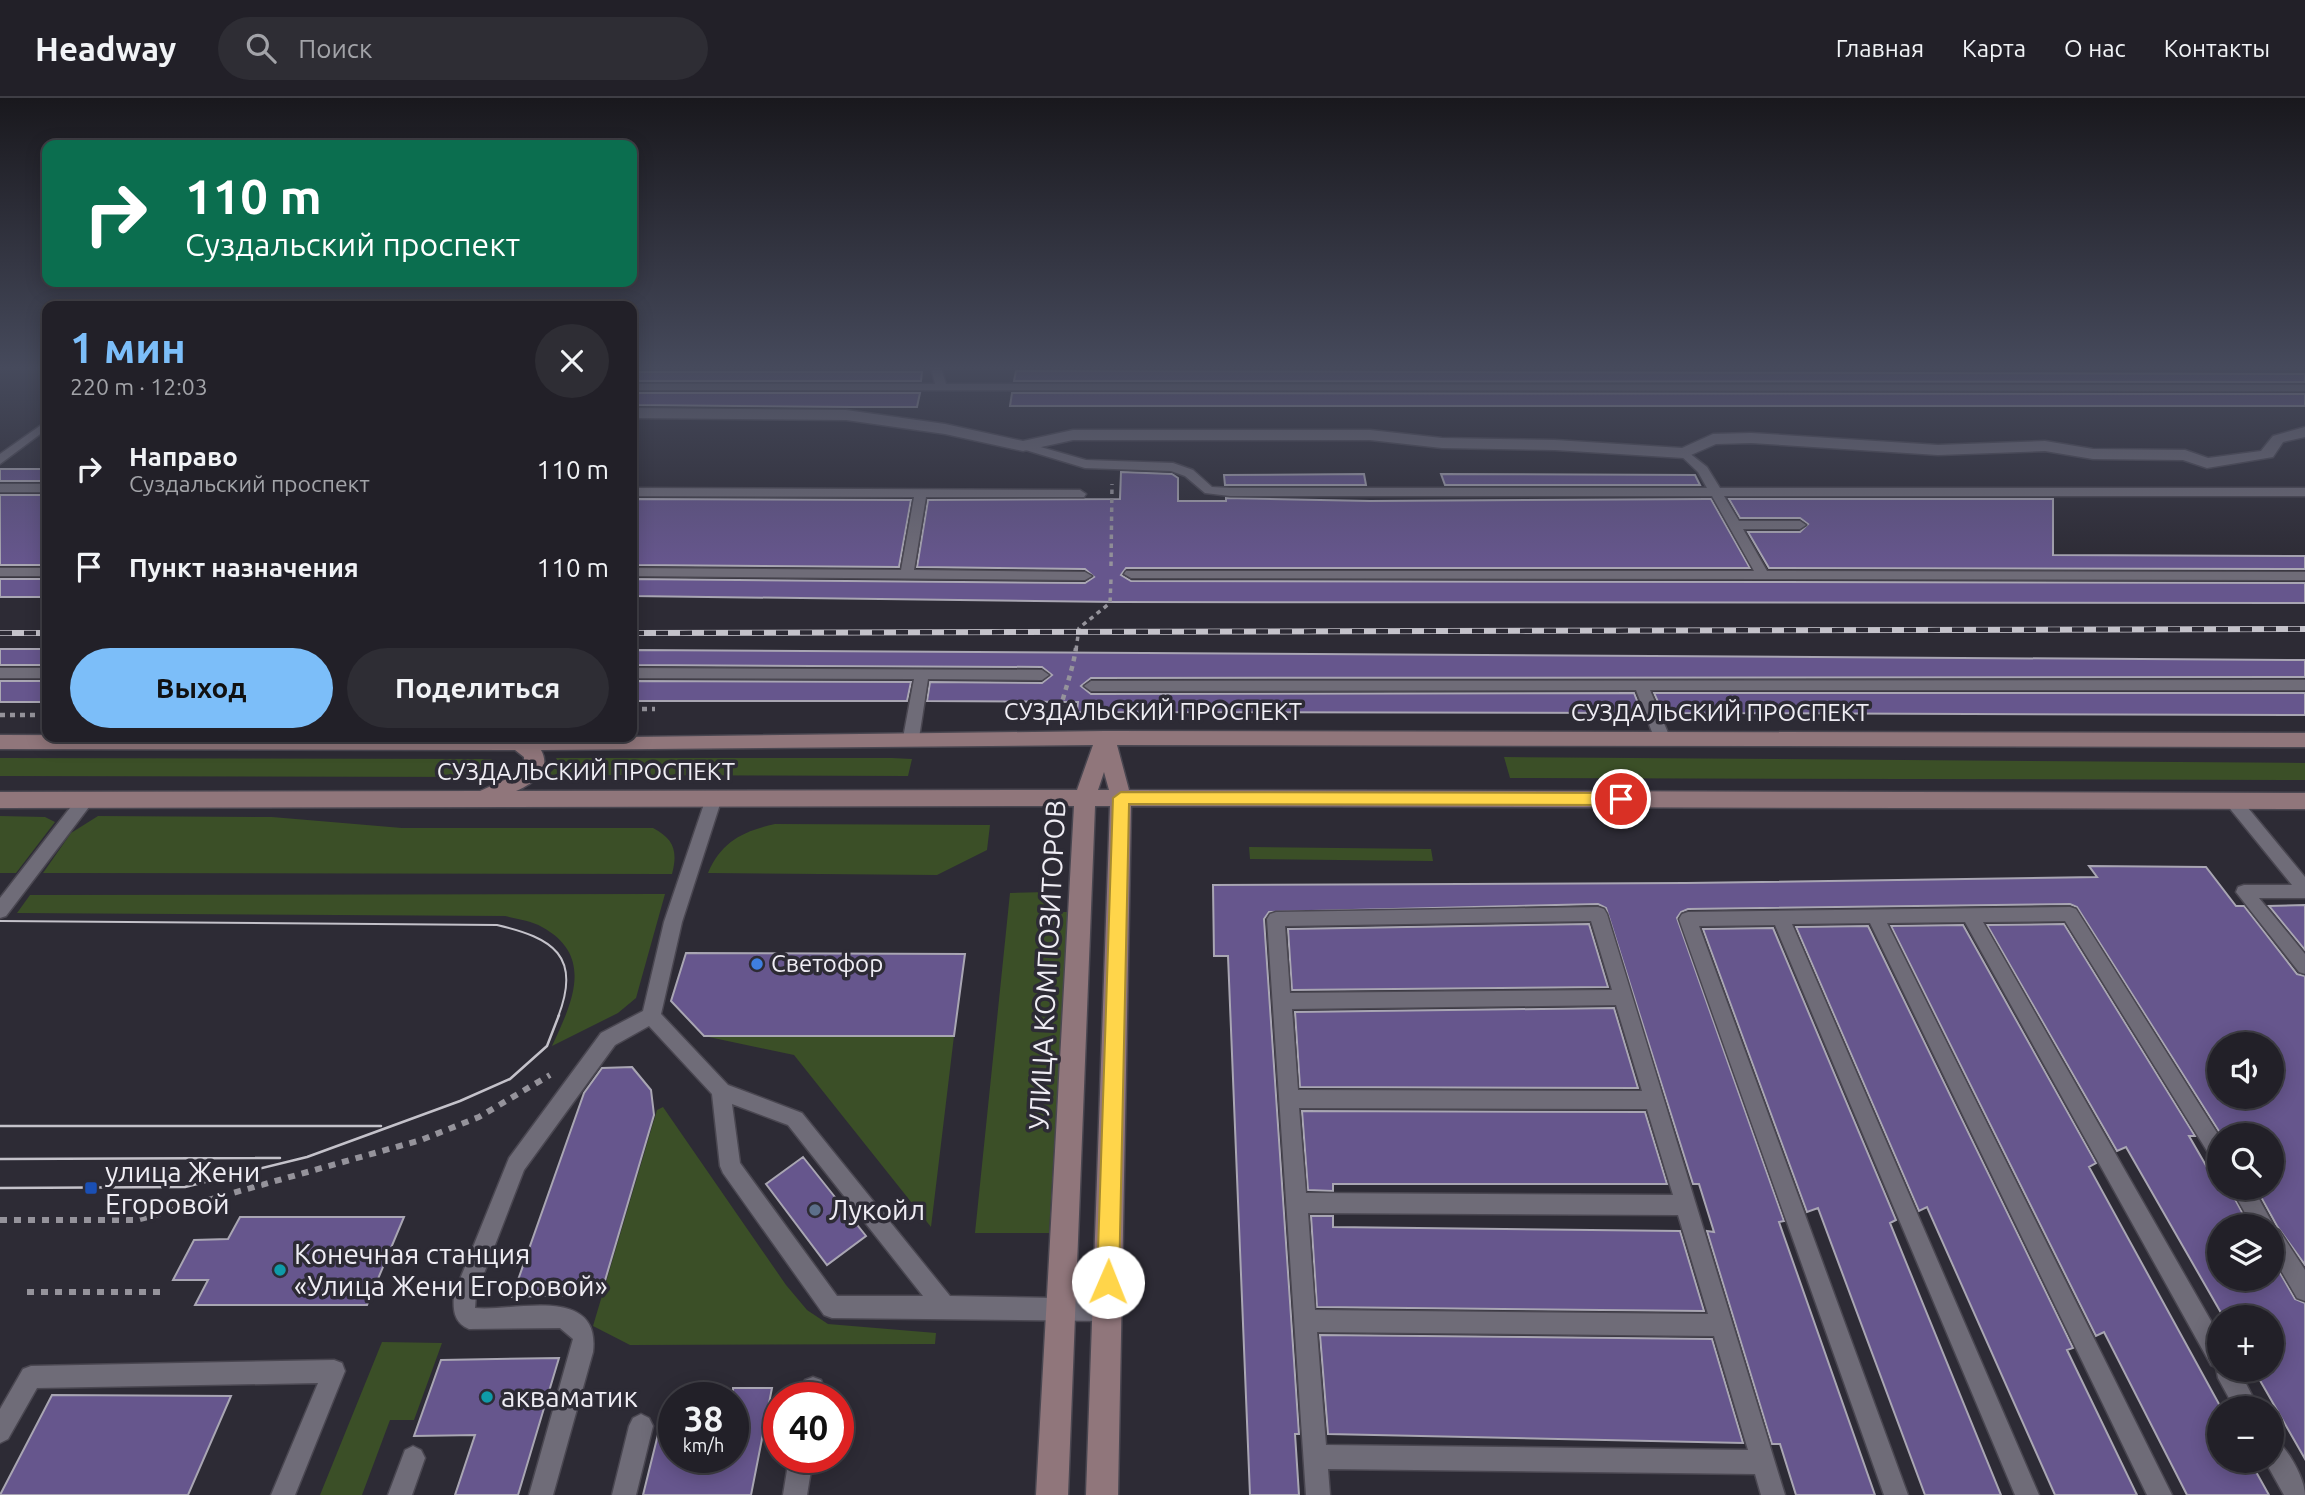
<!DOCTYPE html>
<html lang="ru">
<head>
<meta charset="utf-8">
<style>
	body { margin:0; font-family:Ubuntu,sans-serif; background:#2e2d34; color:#f1f3f6; height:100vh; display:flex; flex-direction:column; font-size:26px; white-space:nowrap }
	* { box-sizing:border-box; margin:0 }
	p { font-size:23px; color:#a2a3a8 }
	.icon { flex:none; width:38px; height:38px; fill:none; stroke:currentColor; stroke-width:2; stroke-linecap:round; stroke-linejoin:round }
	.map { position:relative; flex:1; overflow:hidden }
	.sheet { position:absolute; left:42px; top:203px; width:595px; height:441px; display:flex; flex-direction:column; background:#222028; border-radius:14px; box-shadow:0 4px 18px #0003,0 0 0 2px #3f3e45 }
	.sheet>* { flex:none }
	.hud { position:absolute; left:42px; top:42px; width:595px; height:147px; border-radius:14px; box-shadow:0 4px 18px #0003,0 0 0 2px #3f3e45; background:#0b6e4f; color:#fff; overflow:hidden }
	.fabs { position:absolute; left:2207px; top:934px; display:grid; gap:14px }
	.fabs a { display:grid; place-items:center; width:77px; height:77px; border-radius:50%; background:#222028; box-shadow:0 4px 18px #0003,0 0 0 2px #3f3e45; font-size:35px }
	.speed { position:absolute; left:658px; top:1284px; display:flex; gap:14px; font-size:35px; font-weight:700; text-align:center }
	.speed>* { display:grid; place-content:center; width:91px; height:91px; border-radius:50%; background:#222028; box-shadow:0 4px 18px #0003,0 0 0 2px #3f3e45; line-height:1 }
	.speed small { font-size:18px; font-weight:400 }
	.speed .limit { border:10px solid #d22; background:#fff; color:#111 }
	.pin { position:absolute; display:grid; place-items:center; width:60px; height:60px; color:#fff; margin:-30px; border:4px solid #fff; border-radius:50%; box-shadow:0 2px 7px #0007 }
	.me { position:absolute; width:77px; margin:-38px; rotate:1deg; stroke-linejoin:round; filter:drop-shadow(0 0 5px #0008) }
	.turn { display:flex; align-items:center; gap:24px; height:147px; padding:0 28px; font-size:32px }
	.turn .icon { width:91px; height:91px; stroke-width:2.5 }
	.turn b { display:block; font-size:49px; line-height:60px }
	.round { display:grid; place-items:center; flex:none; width:74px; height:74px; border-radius:37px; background:#2e2d34 }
	.headline { display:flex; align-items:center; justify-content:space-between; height:119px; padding:0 28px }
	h1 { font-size:42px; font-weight:700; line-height:52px; color:#7cbef9 }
	.action { display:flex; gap:14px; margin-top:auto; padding:14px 28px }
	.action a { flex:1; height:80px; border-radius:42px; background:#7cbef9; color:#111; font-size:28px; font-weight:700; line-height:80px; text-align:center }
	.action a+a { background:#2e2d34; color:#f1f3f6 }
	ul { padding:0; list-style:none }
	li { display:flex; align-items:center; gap:21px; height:98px; padding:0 28px }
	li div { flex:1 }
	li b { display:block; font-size:26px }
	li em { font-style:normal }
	header { display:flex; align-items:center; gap:42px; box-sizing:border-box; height:98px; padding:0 35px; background:#222028; border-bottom:2px solid #3f3e45 }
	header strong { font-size:33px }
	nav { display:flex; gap:38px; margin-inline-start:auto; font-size:24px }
	.search { width:490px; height:63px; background:#2e2d34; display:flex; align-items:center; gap:18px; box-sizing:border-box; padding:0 24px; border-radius:38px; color:#a2a3a8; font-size:26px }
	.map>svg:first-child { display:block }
	.green { fill:#3b4f27 }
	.building { fill:#66568d; stroke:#a9a6b3; stroke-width:2; fill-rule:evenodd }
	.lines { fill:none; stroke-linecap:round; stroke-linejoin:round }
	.lane-casing { stroke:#4a4751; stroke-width:3 }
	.street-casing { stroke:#4a4751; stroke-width:3 }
	.secondary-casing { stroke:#4a4751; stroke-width:3 }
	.path-far2 { stroke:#95939b; stroke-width:3.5; stroke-dasharray:4.5 4.5; stroke-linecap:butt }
	.path-far1 { stroke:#95939b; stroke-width:4.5; stroke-dasharray:5 5; stroke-linecap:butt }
	.path { stroke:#95939b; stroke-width:6; stroke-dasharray:7 7; stroke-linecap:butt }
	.lane { fill:#6f6c78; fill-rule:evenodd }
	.street { fill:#6f6c78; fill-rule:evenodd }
	.secondary { fill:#90767b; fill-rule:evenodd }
	.tram-far1 { stroke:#c4c2ca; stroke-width:2 }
	.tram { stroke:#c4c2ca; stroke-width:2.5 }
	.rail-casing { stroke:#c4c2ca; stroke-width:6 }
	.rail { stroke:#2d2b35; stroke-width:4.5; stroke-dasharray:12; stroke-linecap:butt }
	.route { fill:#ffd54a; stroke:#a68a30; stroke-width:2 }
	.shop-dot { fill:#3f7fe0; stroke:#2d2b35; stroke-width:2.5 }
	.transit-dot { fill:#1a4fb4; stroke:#2d2b35; stroke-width:2.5 }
	.service-dot { fill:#5c6f8a; stroke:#2d2b35; stroke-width:2.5 }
	.culture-dot { fill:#0f9aa8; stroke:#2d2b35; stroke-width:2.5 }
	.labels { text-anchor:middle; stroke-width:7; stroke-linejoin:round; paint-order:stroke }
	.street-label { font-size:24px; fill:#efedf4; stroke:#2d2b35 }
	.poi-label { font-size:24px; fill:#efedf4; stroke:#2d2b35; text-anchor:start }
	.near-street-label { font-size:28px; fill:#efedf4; stroke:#2d2b35 }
	.near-poi-label { font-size:28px; fill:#efedf4; stroke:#2d2b35; text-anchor:start }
</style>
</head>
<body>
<header>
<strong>Headway</strong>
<div class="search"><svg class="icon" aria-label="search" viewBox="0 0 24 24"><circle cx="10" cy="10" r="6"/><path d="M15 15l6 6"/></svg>Поиск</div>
<nav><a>Главная</a><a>Карта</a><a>О нас</a><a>Контакты</a></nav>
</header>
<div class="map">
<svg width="2305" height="1397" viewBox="0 0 2305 1397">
	<rect width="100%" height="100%" fill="#2d2b35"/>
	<!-- green -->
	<path class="green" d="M 1504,659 L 2305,665 L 2305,682 L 1510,680 Z
		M 0,660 L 491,661 L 497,666 L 490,676 L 483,679 L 0,678 Z
		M 556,660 L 892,660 L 912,661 L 908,678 L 548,677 L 559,666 Z
		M 0,718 L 45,719 L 55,724 L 16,775 L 0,775 Z
		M 98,718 L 272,719 L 402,730 L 653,730 C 674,741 678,753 672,776 L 43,775 L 71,735 Z
		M 775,726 L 990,727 L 987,752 L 937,777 L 708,775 C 721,744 743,733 775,726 Z
		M 1249,749 L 1431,751 L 1433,763 L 1250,761 Z
		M 1048,794 L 1046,814 L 1068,814 L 1049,1135 L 975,1135 L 1010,795 Z
		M 665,796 L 636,900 L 618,915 L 552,948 C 572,905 595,858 542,829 C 532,823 517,821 505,818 L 17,815 L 30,797 Z
		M 704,938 L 954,938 L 931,1129 L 794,957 Z
		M 663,1009 L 786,1187 L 807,1212 L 828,1226 L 936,1235 L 935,1246 L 630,1247 L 593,1228 L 657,1012 Z
		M 382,1244 L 442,1245 L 414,1322 L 390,1322 L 362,1397 L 320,1397 Z"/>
	<!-- building -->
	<path class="building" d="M 1016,273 L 2305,276 L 2305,284 L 1014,283 Z
		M 632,274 L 922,274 L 921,283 L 632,283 Z
		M 632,295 L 920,295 L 917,309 L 852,309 L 632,307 Z
		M 1012,295 L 2305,296 L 2305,308 L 1010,308 Z
		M 0,371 L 47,371 L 47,383 L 0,383 Z
		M 1121,374 L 1172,376 L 1178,380 L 1178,403 L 1226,403 L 1226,400 L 1370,403 L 1707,401 L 1711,401 L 1750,470 L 1126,470 L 1121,477 L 1131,483 L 2305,485 L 2305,505 L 1115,504 L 632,498 L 632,481 L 1085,485 L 1094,479 L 1085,471 L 917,469 L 928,402 L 1120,401 Z
		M 1364,376 L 1366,387 L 1225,387 L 1224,377 Z
		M 1441,376 L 1695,377 L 1700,387 L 1445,387 Z
		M 0,397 L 47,397 L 47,467 L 0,467 Z
		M 632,401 L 911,402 L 899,469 L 632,467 Z
		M 1729,401 L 2053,401 L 2053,457 L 2305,458 L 2305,471 L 1769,470 L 1748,434 L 1800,434 L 1808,426 L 1800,420 L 1740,420 Z
		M 0,481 L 47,481 L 47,499 L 0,499 Z
		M 0,551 L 47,551 L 47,567 L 0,567 Z
		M 632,552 L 2305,562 L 2305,579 L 1091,580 L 1081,588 L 1091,596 L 1634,595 L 1642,615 L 1077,614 L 1078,604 L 927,603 L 930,584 L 1042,585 L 1052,577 L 1042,569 L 632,567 Z
		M 0,583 L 47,583 L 47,604 L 0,604 Z
		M 632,583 L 911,584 L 907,603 L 632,603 Z
		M 1654,595 L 2305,595 L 2305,617 L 1663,615 Z
		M 2089,768 L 2206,769 L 2236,808 L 2244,808 L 2297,876 L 2305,878 L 2305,1167 L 2277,1128 L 2256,1090 L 2272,1090 L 2272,1038 L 2222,1038 L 2077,809 L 2070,806 L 1688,811 L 1681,814 L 1677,820 L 1784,1123 L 1779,1124 L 1875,1397 L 1796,1397 L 1780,1346 L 1772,1346 L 1707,1133 L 1714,1134 L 1699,1086 L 1693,1086 L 1606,810 L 1598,806 L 1269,814 L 1264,821 L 1299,1336 L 1295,1336 L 1299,1397 L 1250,1397 L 1228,858 L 1214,858 L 1213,787 L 1686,785 L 2097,779 ZM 2219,947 L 2272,947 L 2272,999 L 2219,999 Z
		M 2305,807 L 2305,852 L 2269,808 Z
		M 1589,826 L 1608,889 L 1292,892 L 1288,831 Z
		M 2064,826 L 2195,1038 L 2189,1038 L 2219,1090 L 2229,1090 L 2250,1129 L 2219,1129 L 2219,1181 L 2272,1181 L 2272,1161 L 2295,1201 L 2305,1205 L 2305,1361 L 2254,1272 L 2272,1272 L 2272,1220 L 2224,1220 L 2126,1049 L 2117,1053 L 1987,827 Z
		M 1963,827 L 2096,1065 L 2089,1069 L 2219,1306 L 2219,1363 L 2250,1363 L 2269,1397 L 2187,1397 L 2104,1234 L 2096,1238 L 1891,828 Z
		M 1868,828 L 2073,1250 L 2067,1252 L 2137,1397 L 2055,1397 L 1927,1109 L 1919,1113 L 1796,829 Z
		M 1773,830 L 1896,1122 L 1890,1125 L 2001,1397 L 1925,1397 L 1818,1110 L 1807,1114 L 1703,831 Z
		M 686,855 L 965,856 L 954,938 L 704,938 L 671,903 Z
		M 1614,910 L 1638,990 L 1300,989 L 1295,914 Z
		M 632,969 L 651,992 L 654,1017 L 601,1196 L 512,1199 L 584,995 L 602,970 Z
		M 1302,1013 L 1645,1014 L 1667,1086 L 1333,1086 L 1333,1093 L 1308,1092 Z
		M 803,1059 L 866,1138 L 827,1167 L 766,1086 Z
		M 1311,1118 L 1333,1118 L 1333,1129 L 1680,1133 L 1704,1213 L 1317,1209 Z
		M 240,1119 L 404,1119 L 367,1207 L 195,1207 L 208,1182 L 173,1182 L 194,1142 L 228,1141 Z
		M 1320,1237 L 1712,1241 L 1743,1345 L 1328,1336 Z
		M 559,1260 L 518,1397 L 455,1397 L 475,1337 L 414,1338 L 441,1262 Z
		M 733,1290 L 772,1290 L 751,1397 L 643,1397 L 665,1308 L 674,1309 L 674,1360 L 733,1360 Z
		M 52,1297 L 231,1298 L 188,1397 L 0,1397 Z"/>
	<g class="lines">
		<defs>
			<path id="lane" d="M 931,270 L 941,270 L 946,286 L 2305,287 L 2305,293 L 632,292 L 632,286 L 935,286 Z
				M 47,323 L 47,331 L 0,366 L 0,356 Z
				M 1023,344 L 1086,362 L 1173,365 L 1193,372 L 1212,389 L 1230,390 L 1707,390 L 1698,374 L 1678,355 L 1684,351 L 1707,369 L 1720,390 L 2305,390 L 2305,398 L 1724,398 L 1739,423 L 1800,423 L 1806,427 L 1800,431 L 1743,431 L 1767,473 L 2305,474 L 2305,482 L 1131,480 L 1124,476 L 1126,473 L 1754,473 L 1712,398 L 1230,398 L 1205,395 L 1185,378 L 1171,373 L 1085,370 L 1019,350 L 1019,346 Z
				M 0,386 L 47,386 L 47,394 L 0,394 Z
				M 632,390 L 1080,392 L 1086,396 L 1084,399 L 926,399 L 914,472 L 1085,474 L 1092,478 L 1085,482 L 632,478 L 632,470 L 901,472 L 914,399 L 632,398 Z
				M 0,470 L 47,470 L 47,478 L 0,478 Z
				M 0,570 L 47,570 L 47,580 L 0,580 Z
				M 632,570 L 1042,572 L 1049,577 L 1042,582 L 928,581 L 919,640 L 911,645 L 903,640 L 914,581 L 632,580 Z
				M 2305,582 L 2305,592 L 1650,592 L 1671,642 L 1663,647 L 1655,642 L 1636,592 L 1091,593 L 1084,588 L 1091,583 Z
				M 714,694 L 722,700 L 682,824 L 661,916 L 728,987 L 802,1015 L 950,1198 L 1107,1201 L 1115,1204 L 1118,1212 L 1115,1220 L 1107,1223 L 832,1220 L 824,1217 L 723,1075 L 720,1068 L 712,996 L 649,928 L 615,947 L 524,1072 L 476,1196 L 475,1210 C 514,1214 601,1186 593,1254 L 553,1397 L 529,1397 L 573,1241 L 560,1230 L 469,1231 C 453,1224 453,1211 454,1196 L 509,1060 L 601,935 L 643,913 L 664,824 L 706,700 ZM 732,1006 L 788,1027 L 923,1198 L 837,1198 L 740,1065 Z
				M 86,695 L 94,701 L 92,705 L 6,818 L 0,820 L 0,800 L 80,697 Z
				M 2233,697 L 2239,699 L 2305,779 L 2305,800 L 2259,800 L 2305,856 L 2305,876 L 2299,874 L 2236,794 L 2238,789 L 2244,787 L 2292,787 L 2227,707 L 2225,703 L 2227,699 Z
				M 1598,809 L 1604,811 L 1607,816 L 1785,1397 L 1761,1397 L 1755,1376 L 1328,1371 L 1330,1397 L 1306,1397 L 1267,821 L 1270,816 L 1276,814 ZM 1591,823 L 1612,892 L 1290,895 L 1285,828 ZM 1616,907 L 1642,993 L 1298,992 L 1292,911 ZM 1299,1010 L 1647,1011 L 1673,1097 L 1306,1095 ZM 1308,1115 L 1678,1117 L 1708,1216 L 1315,1212 ZM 1317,1234 L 1714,1238 L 1748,1352 L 1326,1347 Z
				M 2070,809 L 2076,811 L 2219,1038 L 2219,1064 L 2212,1061 L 2065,823 L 1983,824 L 2219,1237 L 2219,1272 L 2239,1272 L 2259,1311 L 2235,1311 L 2218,1280 L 2216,1269 L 2211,1267 L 1965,824 L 1887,825 L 2172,1397 L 2147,1397 L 1870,825 L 1792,826 L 2039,1397 L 2015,1397 L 1775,827 L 1699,828 L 1908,1397 L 1884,1397 L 1679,821 L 1682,816 L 1688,814 Z
				M 2231,1090 L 2253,1090 L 2275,1130 L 2279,1132 L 2305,1172 L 2305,1203 L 2297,1200 L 2272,1157 L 2272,1129 L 2253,1129 Z
				M 334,1262 L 342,1265 L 345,1273 L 295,1397 L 271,1397 L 318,1285 L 37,1290 L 8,1341 L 0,1345 L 0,1311 L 23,1271 L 31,1268 Z
				M 813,1279 L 821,1282 L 824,1290 L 822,1300 L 800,1300 L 805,1282 Z
				M 641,1316 L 649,1320 L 653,1328 L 636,1397 L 612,1397 L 629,1328 L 633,1320 Z
				M 2272,1340 C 2287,1347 2305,1381 2305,1397 L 2284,1397 L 2265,1363 L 2272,1363 Z
				M 413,1348 L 421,1352 L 425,1360 L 412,1397 L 388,1397 L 405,1352 Z
				M 789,1360 L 813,1360 L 807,1397 L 783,1397 Z"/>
			<path id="street" d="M 632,310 L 846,312 L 945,326 L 1023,343 L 1073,332 L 1370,332 L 1442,340 L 1555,342 L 1682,350 L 1713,336 L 1751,335 L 1938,347 L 2045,343 L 2093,351 L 2185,352 L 2208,360 L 2261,353 L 2273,338 L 2305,329 L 2305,339 L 2283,344 L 2273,359 L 2207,370 L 2183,362 L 2093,361 L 2045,353 L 1938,357 L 1751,345 L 1716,346 L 1684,360 L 1555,352 L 1442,350 L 1370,342 L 1073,342 L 1023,353 L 945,336 L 846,322 L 632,320 Z"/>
			<path id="secondary" d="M 1105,633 L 2305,635 L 2305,649 L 1117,647 L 1129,692 L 2305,695 L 2305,711 L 1131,708 L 1118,1397 L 1086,1397 L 1110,708 L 1095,708 L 1068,1397 L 1036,1397 L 1074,708 L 0,710 L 0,694 L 480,693 L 511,679 L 524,668 L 524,659 L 515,652 L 0,651 L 0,637 L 632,639 ZM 1093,647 L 1077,692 L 516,693 C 533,686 552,672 541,652 ZM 1104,674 L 1109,692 L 1098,692 Z"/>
		</defs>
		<!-- lane casing -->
		<use href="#lane" class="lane-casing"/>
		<!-- street casing -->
		<use href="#street" class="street-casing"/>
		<!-- secondary casing -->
		<use href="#secondary" class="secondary-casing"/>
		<!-- path-far2 -->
		<path class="path-far2" d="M 1111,468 L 1112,386
			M 1076,552 L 1079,530 L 1110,505 L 1111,481"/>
		<!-- path-far1 -->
		<path class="path-far1" d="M 632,611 L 655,611
			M 0,617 L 47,617
			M 1058,621 C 1063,596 1072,576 1076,550"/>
		<!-- path -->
		<path class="path" d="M 0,1122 L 137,1122 L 421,1042 L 479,1019 L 550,977
			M 27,1194 L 166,1194"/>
		<!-- lane -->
		<use href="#lane" class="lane"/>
		<!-- street -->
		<use href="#street" class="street"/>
		<!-- secondary -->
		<use href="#secondary" class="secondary"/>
		<!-- tram-far1 -->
		<path class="tram-far1" d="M 0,823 L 497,827 C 553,840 582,858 558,919"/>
		<!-- tram -->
		<path class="tram" d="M 0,1028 L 381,1028
			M 0,1061 L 280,1060
			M 0,1090 L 185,1089 L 307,1059 L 460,1003 L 510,981 L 547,948 L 559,917"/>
		<defs>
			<path id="rail" d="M 0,535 L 47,535
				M 632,535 L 2305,531"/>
		</defs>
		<!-- rail casing -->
		<use href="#rail" class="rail-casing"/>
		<!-- rail -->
		<use href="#rail" class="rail"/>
	</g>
	<!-- sky -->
	<linearGradient id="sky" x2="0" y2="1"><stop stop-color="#19181d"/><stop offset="0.58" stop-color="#464a5c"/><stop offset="1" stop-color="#464a5c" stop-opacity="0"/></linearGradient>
	<rect width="2305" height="465" fill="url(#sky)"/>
	<!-- route -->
	<path class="route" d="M 1121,694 L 1621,695 L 1629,701 L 1621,707 L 1129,706 L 1119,1184 L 1116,1192 L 1108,1195 L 1100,1192 L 1097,1184 L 1113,700 Z"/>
	<!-- markers -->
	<circle class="shop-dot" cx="757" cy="866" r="7"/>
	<rect class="transit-dot" x="84" y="1083" width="14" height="14" rx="3.5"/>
	<circle class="service-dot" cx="815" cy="1112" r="7"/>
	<g class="culture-dot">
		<circle cx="280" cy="1172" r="7"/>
		<circle cx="487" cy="1299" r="7"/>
	</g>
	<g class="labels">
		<!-- street labels -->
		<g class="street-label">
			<text x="1153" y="622">СУЗДАЛЬСКИЙ ПРОСПЕКТ</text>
			<text x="1720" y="623">СУЗДАЛЬСКИЙ ПРОСПЕКТ</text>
			<text x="586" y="682">СУЗДАЛЬСКИЙ ПРОСПЕКТ</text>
		</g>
		<!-- poi labels -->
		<g class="poi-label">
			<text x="771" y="874">Светофор</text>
		</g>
		<!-- near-street labels -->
		<g class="near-street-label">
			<text transform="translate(1047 867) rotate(-87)" y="10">УЛИЦА КОМПОЗИТОРОВ</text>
		</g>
		<!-- near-poi labels -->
		<g class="near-poi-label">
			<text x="105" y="1084">улица Жени<tspan x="105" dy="32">Егоровой</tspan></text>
			<text x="829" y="1122">Лукойл</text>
			<text x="294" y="1166">Конечная станция<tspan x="294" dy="32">«Улица Жени Егоровой»</tspan></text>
			<text x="501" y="1309">акваматик</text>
		</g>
	</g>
</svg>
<div class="fabs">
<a><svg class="icon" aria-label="sound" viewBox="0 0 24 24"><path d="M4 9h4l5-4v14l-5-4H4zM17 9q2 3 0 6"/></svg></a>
<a><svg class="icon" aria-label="search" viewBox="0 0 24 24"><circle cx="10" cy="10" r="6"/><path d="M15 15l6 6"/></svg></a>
<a><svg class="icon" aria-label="layers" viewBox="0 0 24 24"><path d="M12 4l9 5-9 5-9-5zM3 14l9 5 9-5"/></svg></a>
<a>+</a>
<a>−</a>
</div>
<div class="speed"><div>38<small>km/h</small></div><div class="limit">40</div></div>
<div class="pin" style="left:1621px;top:701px;background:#d93025"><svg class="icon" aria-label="arrive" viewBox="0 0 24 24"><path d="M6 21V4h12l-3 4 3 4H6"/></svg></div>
<svg class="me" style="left:1108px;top:1184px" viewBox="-20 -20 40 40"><circle r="19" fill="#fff"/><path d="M0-13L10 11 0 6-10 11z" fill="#ffd54a"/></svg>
<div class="hud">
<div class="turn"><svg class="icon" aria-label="right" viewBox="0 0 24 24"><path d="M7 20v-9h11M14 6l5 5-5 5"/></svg><div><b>110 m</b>Суздальский проспект</div></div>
</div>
<section class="sheet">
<div class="headline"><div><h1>1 мин</h1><p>220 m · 12:03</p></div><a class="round"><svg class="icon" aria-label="close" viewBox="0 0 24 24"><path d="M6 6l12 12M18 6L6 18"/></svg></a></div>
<ul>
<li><svg class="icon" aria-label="right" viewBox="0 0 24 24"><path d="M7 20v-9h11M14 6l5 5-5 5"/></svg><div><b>Направо</b><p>Суздальский проспект</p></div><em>110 m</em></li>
<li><svg class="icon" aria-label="arrive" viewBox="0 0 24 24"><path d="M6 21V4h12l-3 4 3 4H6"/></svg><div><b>Пункт назначения</b></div><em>110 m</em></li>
</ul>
<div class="action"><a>Выход</a><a>Поделиться</a></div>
</section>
</div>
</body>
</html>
